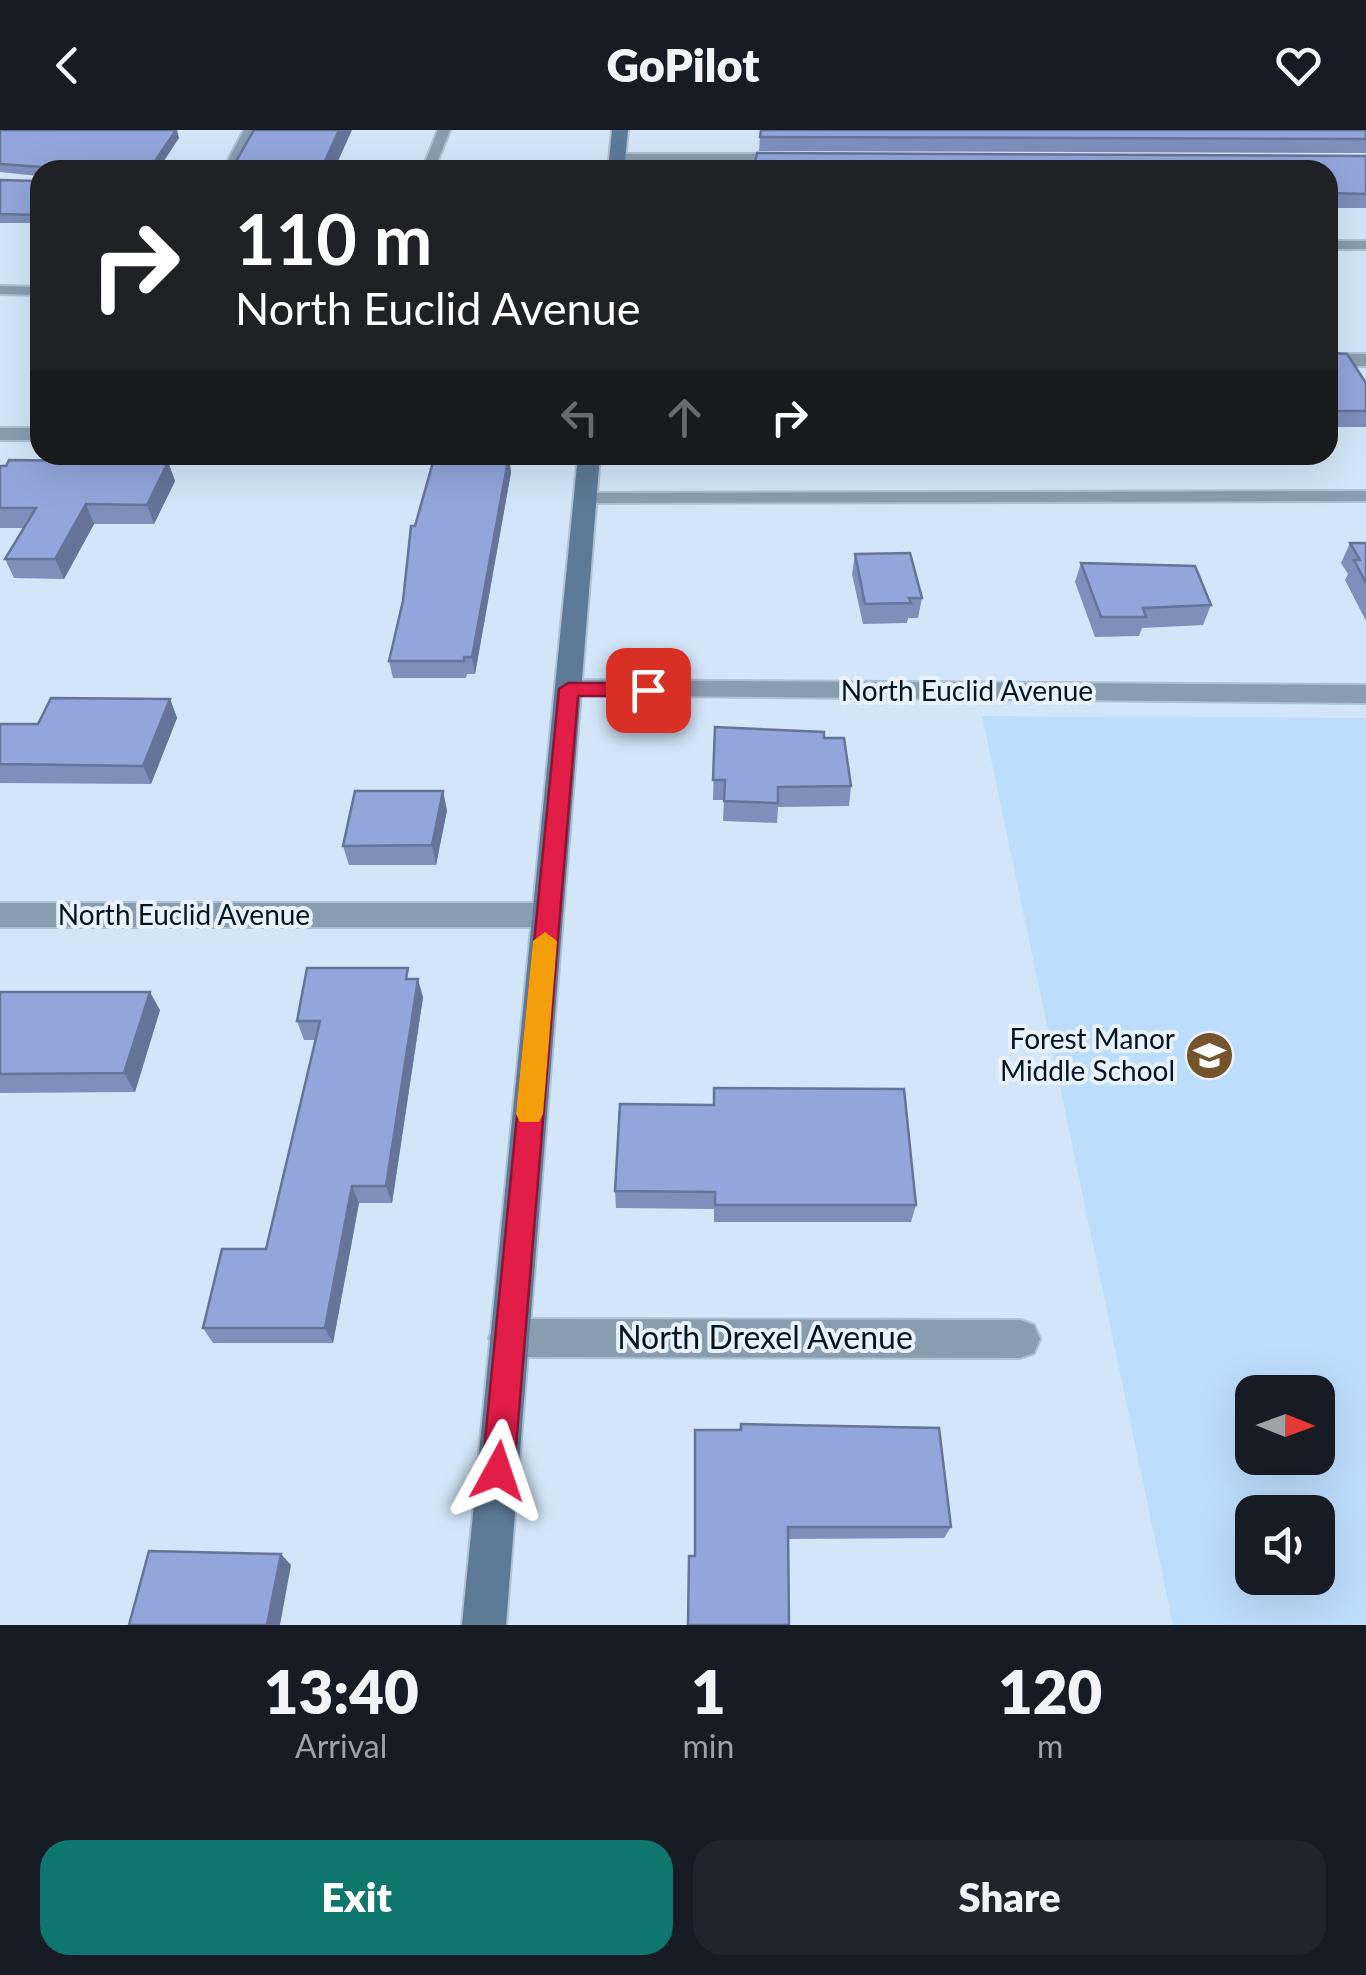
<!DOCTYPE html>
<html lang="en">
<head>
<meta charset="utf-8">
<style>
	body { margin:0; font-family:Lato,sans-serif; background:#20242c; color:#f1f3f6; height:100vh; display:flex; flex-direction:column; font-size:38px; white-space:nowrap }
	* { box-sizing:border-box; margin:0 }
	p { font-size:32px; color:#9ea1a6 }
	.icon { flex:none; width:55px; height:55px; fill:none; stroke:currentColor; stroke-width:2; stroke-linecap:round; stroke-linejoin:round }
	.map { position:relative; height:1495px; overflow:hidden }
	.sheet { display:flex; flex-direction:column; background:#171b24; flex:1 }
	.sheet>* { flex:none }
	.banner { position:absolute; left:30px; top:30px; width:1308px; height:305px; border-radius:30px; box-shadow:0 10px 40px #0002; background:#202124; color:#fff; overflow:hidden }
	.needle { width:65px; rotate:91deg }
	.buttons { position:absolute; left:1235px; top:1245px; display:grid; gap:20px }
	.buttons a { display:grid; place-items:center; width:100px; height:100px; border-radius:20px; background:#171b24; box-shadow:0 10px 40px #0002; font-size:50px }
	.pin { position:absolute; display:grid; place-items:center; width:85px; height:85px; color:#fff; margin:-42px; border-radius:20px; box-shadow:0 5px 15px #0006 }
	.me { position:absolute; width:110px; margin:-55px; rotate:5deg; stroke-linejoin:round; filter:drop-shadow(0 0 8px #0008) }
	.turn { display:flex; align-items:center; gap:35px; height:210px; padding:0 40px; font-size:45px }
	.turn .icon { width:130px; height:130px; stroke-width:2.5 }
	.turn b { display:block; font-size:70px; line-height:85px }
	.lanes { display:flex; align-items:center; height:95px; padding:0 40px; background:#0003; justify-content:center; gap:50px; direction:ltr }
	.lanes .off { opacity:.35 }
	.eta { display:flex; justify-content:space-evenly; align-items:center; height:170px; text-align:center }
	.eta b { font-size:60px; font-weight:800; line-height:70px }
	.button { display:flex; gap:20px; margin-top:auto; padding:20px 40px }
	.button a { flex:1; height:115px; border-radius:30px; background:#0f766e; color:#fff; font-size:40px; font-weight:800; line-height:115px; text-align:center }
	.button a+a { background:#20242c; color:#f1f3f6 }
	header { display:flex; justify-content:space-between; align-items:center; height:130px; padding:0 40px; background:#171b24; font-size:45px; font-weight:800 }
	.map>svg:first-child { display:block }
	.built { fill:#bdddfd; fill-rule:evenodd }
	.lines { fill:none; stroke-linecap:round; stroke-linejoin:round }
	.lane-casing { stroke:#aec0d3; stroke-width:4 }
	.street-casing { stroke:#aec0d3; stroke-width:4 }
	.secondary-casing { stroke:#aec0d3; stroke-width:4 }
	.lane { fill:#899db0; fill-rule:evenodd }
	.street { fill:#899db0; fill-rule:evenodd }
	.secondary { fill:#5d7a96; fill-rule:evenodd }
	.wall { fill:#7e8fbc }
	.shaded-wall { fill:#667499 }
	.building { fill:#92a6db; stroke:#667499; stroke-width:2.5 }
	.route { fill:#e11d48; stroke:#92132f; stroke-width:2.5 }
	.slow { fill:#f59e0b }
	.labels { text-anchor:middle; stroke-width:8; stroke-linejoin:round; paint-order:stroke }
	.street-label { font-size:28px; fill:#041525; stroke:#e9f2fc }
	.poi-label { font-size:28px; fill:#041525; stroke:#e9f2fc; text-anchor:end }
	.near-street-label { font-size:32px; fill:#041525; stroke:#e9f2fc }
</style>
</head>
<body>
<header><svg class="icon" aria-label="back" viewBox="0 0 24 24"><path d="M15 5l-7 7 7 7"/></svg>GoPilot<svg class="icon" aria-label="heart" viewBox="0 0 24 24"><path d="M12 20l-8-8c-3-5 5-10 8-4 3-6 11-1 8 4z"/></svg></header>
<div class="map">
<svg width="1366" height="1495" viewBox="0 0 1366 1495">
	<rect width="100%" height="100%" fill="#d3e6f9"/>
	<!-- built -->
	<path class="built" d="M 982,586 L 1366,588 L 1366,1495 L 1173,1495 ZM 1252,1262 L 1318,1262 L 1318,1328 L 1252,1328 ZM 1252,1382 L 1318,1382 L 1318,1448 L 1252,1448 Z"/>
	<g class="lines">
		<defs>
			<path id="lane" d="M 244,0 L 256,0 L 235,40 L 223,40 Z
				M 438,0 L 450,0 L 434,40 L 422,40 Z
				M 1328,111 L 1366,111 L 1366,119 L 1328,119 Z
				M 0,156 L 40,157 L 40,165 L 0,164 Z
				M 1366,361 L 1366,371 L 585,373 L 577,368 L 585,363 Z"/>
			<path id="street" d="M 617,24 L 794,24 L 802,29 L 794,34 L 611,32 L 609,29 Z
				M 1328,224 L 1366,224 L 1366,236 L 1328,236 Z
				M 0,298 L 40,298 L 40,310 L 0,310 Z
				M 569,550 L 1366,555 L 1366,573 L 560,565 L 556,559 Z
				M 0,773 L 547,773 L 558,777 L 562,785 L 558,793 L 547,797 L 0,797 Z
				M 509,1189 L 1020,1190 L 1034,1195 L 1040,1209 L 1034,1223 L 1020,1228 L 509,1227 L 495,1222 L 489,1208 L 495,1194 Z"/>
			<path id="secondary" d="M 612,0 L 628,0 L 624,40 L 608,40 Z
				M 578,325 L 600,325 L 506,1495 L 462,1495 Z"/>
		</defs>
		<!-- lane casing -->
		<use href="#lane" class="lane-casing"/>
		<!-- street casing -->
		<use href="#street" class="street-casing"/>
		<!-- secondary casing -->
		<use href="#secondary" class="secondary-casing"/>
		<!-- lane -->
		<use href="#lane" class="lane"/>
		<!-- street -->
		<use href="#street" class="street"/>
		<!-- secondary -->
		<use href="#secondary" class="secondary"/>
	</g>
	<!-- wall -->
	<path class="wall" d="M 0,0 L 179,8 L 40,40 L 40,93 L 0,93 L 0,50 L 37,51 L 38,46 L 0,42 Z
		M 1366,0 L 1366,23 L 759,21 L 760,7 Z
		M 1366,26 L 1366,78 L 1328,78 L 1328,40 Z
		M 1328,193 L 1335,205 L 1331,215 L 1331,223 L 1366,253 L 1366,297 L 1328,297 Z
		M 168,332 L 175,351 L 154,394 L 94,394 L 64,449 L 14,448 L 5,429 L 24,398 L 0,398 L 0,336 Z
		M 511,342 L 475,544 L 467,544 L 466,548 L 393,548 L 389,531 L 403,471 L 415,396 Z
		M 1350,413 L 1366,413 L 1366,491 L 1345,450 L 1348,444 L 1341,433 Z
		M 855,424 L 922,468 L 918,488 L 908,488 L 907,493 L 863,494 L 852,444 Z
		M 1081,433 L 1211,475 L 1203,495 L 1142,498 L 1139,506 L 1095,507 L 1075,452 Z
		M 170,569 L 177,588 L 151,654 L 0,653 L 0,594 L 38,594 Z
		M 715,597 L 824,608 L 851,656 L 849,676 L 778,677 L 777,693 L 723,691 L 724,670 L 713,670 Z
		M 447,680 L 436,735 L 349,735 L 343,716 Z
		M 411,849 L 423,867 L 392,1073 L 359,1073 L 333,1213 L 213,1213 L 203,1198 L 266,1119 L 316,910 L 304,910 L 297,891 Z
		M 0,862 L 160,880 L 135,962 L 0,963 Z
		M 714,975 L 916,1075 L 911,1092 L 714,1092 L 714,1079 L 616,1078 L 615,1061 Z
		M 695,1300 L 951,1397 L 944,1408 L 788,1409 L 695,1426 Z"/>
	<!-- shaded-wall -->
	<path class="shaded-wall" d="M 177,0 L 179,8 L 158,40 L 149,40 Z
		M 339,0 L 352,0 L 334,40 L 321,40 Z
		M 509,325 L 511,342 L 475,544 L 472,527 Z
		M 168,332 L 175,351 L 154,394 L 147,375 Z
		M 86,374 L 94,394 L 64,449 L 55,429 Z
		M 170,569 L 177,588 L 151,654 L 143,636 Z
		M 443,661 L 447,680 L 436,735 L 432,715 Z
		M 418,849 L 423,867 L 392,1073 L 386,1056 Z
		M 150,862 L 160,880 L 135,962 L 124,943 Z
		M 352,1056 L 359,1073 L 333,1213 L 325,1198 Z
		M 281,1424 L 291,1435 L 280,1495 L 267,1495 Z"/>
	<!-- building -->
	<path class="building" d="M 0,0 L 176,0 L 149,40 L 40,40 L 41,37 L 0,34 Z
		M 254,0 L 339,0 L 321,40 L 231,40 Z
		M 761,0 L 1366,0 L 1366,9 L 760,7 Z
		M 757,23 L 1366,26 L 1366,64 L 1328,63 L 1328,40 L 753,40 Z
		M 40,40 L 40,85 L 0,84 L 0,50 L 37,51 Z
		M 1328,193 L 1335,205 L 1330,208 L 1331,223 L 1347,224 L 1366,253 L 1366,281 L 1328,281 Z
		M 435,325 L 509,325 L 472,527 L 464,527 L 464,531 L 389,531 L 403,471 L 411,396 L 415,396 Z
		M 9,330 L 168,332 L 147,375 L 86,374 L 55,429 L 5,429 L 36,378 L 0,378 L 0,336 L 6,336 Z
		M 1350,413 L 1366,413 L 1366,453 L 1354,430 L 1360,430 Z
		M 910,423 L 922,468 L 909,468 L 911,473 L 865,474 L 855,424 Z
		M 1081,433 L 1195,436 L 1211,475 L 1143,478 L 1146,487 L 1101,487 Z
		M 51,568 L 170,569 L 143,636 L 0,634 L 0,594 L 38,594 Z
		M 715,597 L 824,602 L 824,608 L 844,608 L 851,656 L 778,657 L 778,673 L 724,671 L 725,650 L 713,650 Z
		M 355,661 L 443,661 L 432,715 L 343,716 Z
		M 307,838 L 408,838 L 406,849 L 418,849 L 386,1056 L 352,1056 L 325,1198 L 203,1198 L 222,1119 L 266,1119 L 320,891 L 297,891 Z
		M 0,862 L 150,862 L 124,943 L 0,944 Z
		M 714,958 L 904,959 L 916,1075 L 715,1075 L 715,1062 L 615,1061 L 620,974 L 714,975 Z
		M 741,1294 L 939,1298 L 951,1397 L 788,1397 L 789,1495 L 688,1495 L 689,1426 L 695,1426 L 695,1300 L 741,1300 Z
		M 149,1421 L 281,1424 L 267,1495 L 129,1495 Z"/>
	<!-- route -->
	<path class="route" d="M 568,553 L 648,553 L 658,560 L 648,566 L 578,566 L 514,1341 L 509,1352 L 498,1357 L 487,1352 L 482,1341 L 559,559 Z"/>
	<!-- slow -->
	<path class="slow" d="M 545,802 L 557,811 L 543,984 L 539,992 L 520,992 L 516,984 L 533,811 Z"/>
	<!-- icons -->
	<defs>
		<symbol id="school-disc" viewBox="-11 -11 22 22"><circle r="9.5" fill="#75532b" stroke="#e9f2fc"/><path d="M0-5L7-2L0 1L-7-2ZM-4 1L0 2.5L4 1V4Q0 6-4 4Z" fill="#fff"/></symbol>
	</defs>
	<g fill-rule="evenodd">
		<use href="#school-disc" x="1182" y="898" width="55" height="55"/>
	</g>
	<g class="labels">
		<!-- street labels -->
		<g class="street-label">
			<text x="967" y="571">North Euclid Avenue</text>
			<text x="184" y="795">North Euclid Avenue</text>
		</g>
		<!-- poi labels -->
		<g class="poi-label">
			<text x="1175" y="919">Forest Manor<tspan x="1175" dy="32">Middle School</tspan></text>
		</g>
		<!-- near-street labels -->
		<g class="near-street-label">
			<text x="765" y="1219">North Drexel Avenue</text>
		</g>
	</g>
</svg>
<div class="buttons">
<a><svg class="needle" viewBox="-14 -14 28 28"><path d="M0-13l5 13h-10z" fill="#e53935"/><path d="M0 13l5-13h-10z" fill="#9ea1a6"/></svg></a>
<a><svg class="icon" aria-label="sound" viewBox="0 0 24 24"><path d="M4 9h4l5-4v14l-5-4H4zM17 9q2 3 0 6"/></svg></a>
</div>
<div class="pin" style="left:648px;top:560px;background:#d93025"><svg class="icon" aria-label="arrive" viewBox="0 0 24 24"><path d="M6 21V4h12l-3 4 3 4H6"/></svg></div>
<svg class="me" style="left:498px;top:1341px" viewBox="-20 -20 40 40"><path d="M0-17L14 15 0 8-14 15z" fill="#e11d48" stroke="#fff" stroke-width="4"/></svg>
<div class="banner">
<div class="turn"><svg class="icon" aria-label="right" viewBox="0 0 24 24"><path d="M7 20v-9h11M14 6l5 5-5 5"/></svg><div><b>110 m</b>North Euclid Avenue</div></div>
<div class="lanes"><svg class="icon off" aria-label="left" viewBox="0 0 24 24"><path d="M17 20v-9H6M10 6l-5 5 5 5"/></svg><svg class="icon off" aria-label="ahead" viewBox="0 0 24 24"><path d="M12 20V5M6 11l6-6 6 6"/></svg><svg class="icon" aria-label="right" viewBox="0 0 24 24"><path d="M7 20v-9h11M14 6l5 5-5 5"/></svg></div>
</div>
</div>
<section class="sheet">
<div class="eta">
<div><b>13:40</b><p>Arrival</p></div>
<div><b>1</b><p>min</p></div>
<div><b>120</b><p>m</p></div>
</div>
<div class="button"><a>Exit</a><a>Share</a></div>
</section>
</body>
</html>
